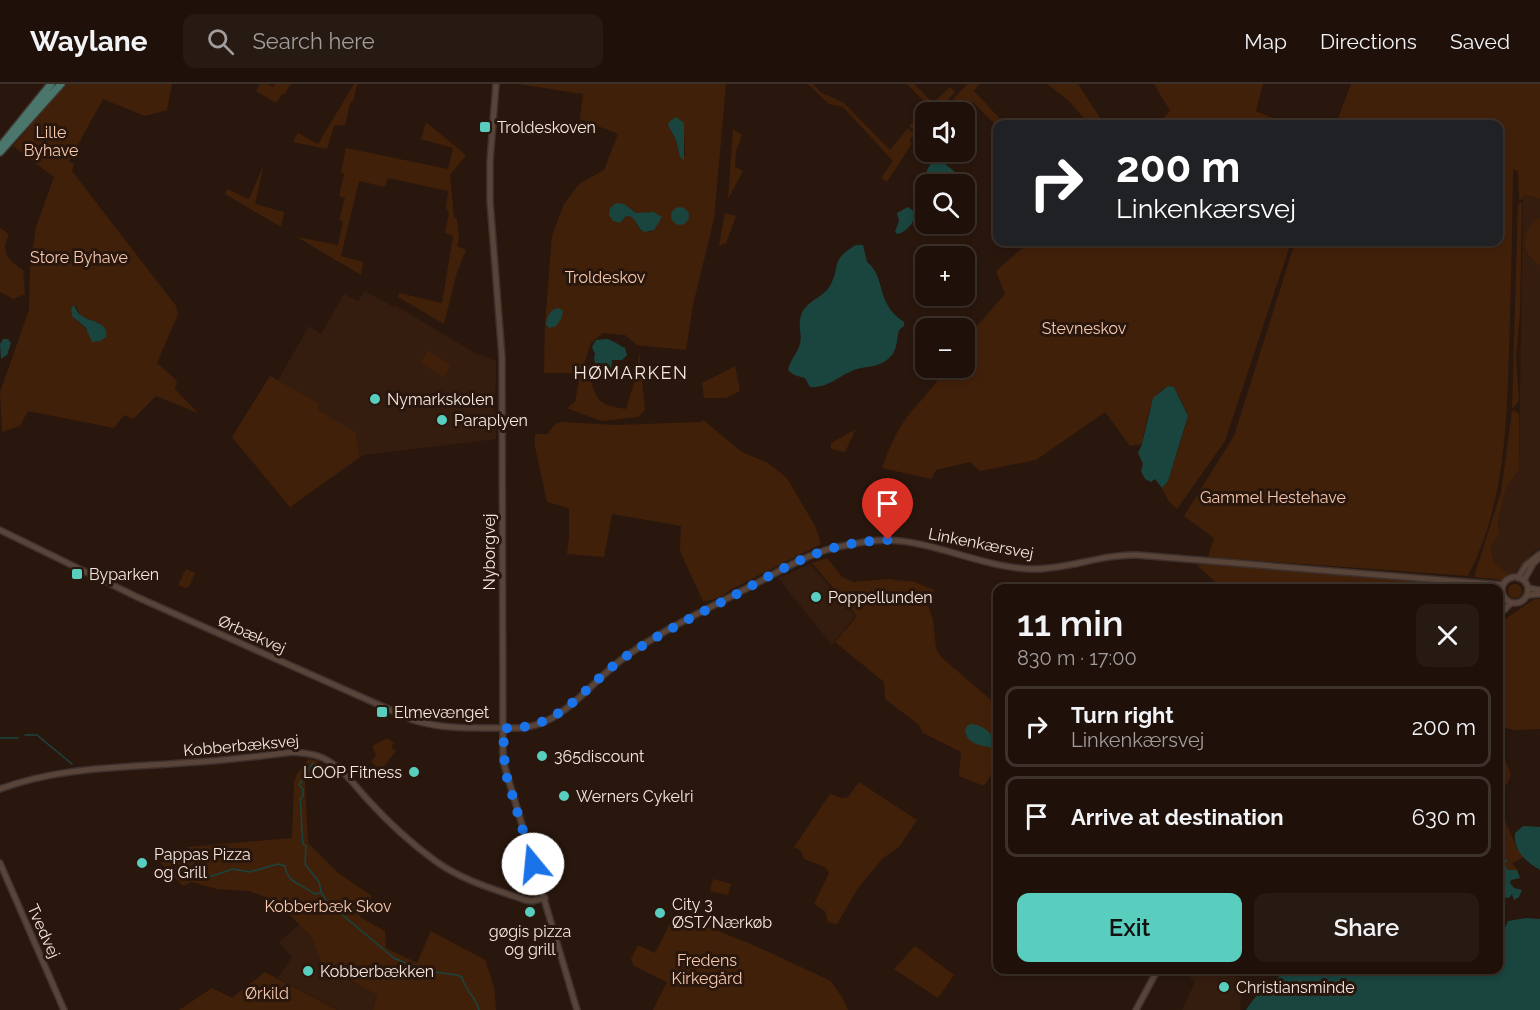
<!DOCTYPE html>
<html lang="en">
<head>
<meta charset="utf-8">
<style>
	body { margin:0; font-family:Raleway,sans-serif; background:#271a13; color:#f1f3f6; height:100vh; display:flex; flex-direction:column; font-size:22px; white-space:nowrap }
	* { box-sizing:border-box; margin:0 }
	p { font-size:20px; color:#a19d9c }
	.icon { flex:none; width:33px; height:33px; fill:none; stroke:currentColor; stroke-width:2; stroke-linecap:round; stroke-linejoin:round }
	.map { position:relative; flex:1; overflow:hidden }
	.details { position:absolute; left:993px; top:500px; width:510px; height:390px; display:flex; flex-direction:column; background:#1f110a; border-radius:12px; box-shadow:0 3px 9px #0003,0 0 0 2px #3c312b }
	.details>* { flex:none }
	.hud { position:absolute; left:993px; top:36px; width:510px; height:126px; border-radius:12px; box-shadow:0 3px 9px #0003,0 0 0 2px #3c312b; background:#202124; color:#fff; overflow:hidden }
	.fabs { position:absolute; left:915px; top:18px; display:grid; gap:12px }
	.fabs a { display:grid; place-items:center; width:60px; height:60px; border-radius:12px; background:#1f110a; box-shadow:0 3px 9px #0003,0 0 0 2px #3c312b; font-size:30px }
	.pin { position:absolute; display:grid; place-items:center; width:51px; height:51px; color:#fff; margin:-62px -26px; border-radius:50% 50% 50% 0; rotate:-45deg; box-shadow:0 0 6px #0007 }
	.pin .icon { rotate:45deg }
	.me { position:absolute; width:66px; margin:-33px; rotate:343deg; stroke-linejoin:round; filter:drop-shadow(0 0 4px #0008) }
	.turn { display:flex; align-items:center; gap:21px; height:126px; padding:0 24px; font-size:27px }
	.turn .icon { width:78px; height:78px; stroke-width:2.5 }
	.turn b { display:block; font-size:42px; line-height:51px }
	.round { display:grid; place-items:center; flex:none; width:63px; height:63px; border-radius:12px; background:#271a13 }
	.overview { display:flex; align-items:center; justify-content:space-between; height:102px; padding:0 24px }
	h1 { font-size:36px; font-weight:600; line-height:45px }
	.button { display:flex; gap:12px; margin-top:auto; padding:12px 24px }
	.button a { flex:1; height:69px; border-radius:12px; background:#59cebe; color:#111; font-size:24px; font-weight:600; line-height:69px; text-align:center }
	.button a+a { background:#271a13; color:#f1f3f6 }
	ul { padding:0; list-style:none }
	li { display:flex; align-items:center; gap:18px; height:81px; margin:0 12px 9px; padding:0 12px; border:3px solid #3c312b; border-radius:12px }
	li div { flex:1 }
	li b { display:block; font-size:22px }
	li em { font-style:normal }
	header { display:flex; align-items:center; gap:36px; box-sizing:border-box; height:84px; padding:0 30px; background:#1f110a; border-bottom:2px solid #3c312b }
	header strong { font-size:28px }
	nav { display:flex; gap:33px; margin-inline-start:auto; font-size:21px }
	.search { width:420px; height:54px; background:#271a13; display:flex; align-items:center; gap:15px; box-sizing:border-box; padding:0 21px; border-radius:12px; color:#a19d9c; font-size:22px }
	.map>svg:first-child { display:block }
	.built { fill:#341d0f }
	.green { fill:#41200a; fill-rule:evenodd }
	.water { fill:#1a453f }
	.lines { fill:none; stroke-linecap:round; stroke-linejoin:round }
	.stream { stroke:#1a453f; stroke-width:1.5 }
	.minor-casing { stroke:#3e312d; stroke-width:8 }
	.major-casing { stroke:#3e312d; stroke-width:10 }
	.minor { stroke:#584439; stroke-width:5 }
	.major { stroke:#4b766b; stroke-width:7 }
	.route { stroke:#1a73e8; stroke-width:10; stroke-dasharray:0 18 }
	.poi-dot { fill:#59cebe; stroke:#29170d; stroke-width:2 }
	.labels { text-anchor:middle; stroke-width:6; stroke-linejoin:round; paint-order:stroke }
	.poi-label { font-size:16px; fill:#f4e7e0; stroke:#29170d; text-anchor:start }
	.park-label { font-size:16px; fill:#f6c9b0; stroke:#29170d }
	.street-label { font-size:16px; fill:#f4e7e0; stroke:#29170d }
	.neighbourhood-label { font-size:18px; letter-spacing:1.5px; fill:#f4e7e0; stroke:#29170d }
</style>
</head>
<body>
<header>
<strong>Waylane</strong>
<div class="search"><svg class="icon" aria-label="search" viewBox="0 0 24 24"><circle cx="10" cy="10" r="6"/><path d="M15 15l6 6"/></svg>Search here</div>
<nav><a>Map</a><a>Directions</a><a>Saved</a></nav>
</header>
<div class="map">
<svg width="1540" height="926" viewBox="0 0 1540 926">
	<rect width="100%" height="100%" fill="#29170d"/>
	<!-- built -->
	<path class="built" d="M 1526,111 L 1540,115 L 1540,464 L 1532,469 L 1516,489 L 1510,491 L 1494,478 L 1491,464 L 1499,450 L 1498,438 L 1506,404 L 1519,386 L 1523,112 Z
		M 365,207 L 394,223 L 395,221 L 475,269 L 496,277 L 496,297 L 494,323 L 493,324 L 493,328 L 495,328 L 496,355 L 364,371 L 290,423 L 232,353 L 270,292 L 278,296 L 309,242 L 321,250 L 344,210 L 358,217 Z
		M 810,480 L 855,532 L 832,561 L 778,494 Z
		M 300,840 L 313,853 L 322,880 L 377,911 L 373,926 L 338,926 L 278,894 L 292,873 L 279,858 Z
		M 1180,885 L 1221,885 L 1226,890 L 1242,894 L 1240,926 L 1182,926 L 1195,898 Z"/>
	<!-- green -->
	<path class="green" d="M 66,0 L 172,0 L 167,26 L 145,32 L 103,15 L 69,77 L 74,80 L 72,87 L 176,222 L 178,230 L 157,279 L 177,297 L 175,305 L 198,329 L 156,312 L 133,335 L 124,331 L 114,344 L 28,327 L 20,342 L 2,348 L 0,308 L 29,226 L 30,183 L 36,143 L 54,93 L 13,62 ZM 75,221 L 81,232 L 101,240 L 89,248 L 78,238 L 71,229 L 72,222 Z
		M 260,0 L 268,0 L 273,3 L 275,0 L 291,0 L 284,11 L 282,10 L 276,19 L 256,7 Z
		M 354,0 L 357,0 L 353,18 L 350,19 L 345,41 L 334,42 L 327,65 L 293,58 L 298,49 L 318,60 Z
		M 518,0 L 726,0 L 714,135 L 693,221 L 686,266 L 637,261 L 625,251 L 603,249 L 591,259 L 581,289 L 544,289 L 545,240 L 552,152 L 564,120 L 579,100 L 604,86 L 618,50 L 580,35 L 583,10 ZM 670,46 L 684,47 L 685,71 L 680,73 L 676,56 ZM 632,125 L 637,130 L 654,128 L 662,133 L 650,148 L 640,146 C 635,140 636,131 626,132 L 620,139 L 614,137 Z
		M 808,0 L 813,0 L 820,8 L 844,19 L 890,66 L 908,44 L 917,52 L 910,54 L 911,61 L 887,98 L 881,94 L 893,77 L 843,23 L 829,20 Z
		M 907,0 L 914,0 L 933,19 L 950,3 L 955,8 L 937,28 L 926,28 L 925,42 L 918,50 L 909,42 L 927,20 Z
		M 967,0 L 979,0 L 974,7 L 1005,40 L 998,40 L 997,43 L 973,18 L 960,28 L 947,28 L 944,26 Z
		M 1047,0 L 1078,0 L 1104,40 L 1089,40 L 1068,16 Z
		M 1154,0 L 1263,0 L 1256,27 L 1287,40 L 1158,40 L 1170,27 Z
		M 1351,0 L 1540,0 L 1540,115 L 1526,111 L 1523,112 L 1522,116 L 1519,115 L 1518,87 L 1513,85 C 1512,146 1511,207 1509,268 C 1506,348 1505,418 1468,492 L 1208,473 L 1214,454 L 1184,432 L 1234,352 L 1295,158 L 1498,158 L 1498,40 L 1336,40 Z
		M 426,38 L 466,71 L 450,91 L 454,134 L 457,134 L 459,155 L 457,162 L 466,166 L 457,188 L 444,240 L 398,213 L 399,209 L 442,219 L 453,152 L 445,149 L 449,129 L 446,124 L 448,107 L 388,94 L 385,103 L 359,97 L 341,172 L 363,178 L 361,191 L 297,153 L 338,161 L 343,137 L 339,136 L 345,114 L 339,112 L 344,90 L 341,88 L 346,64 L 448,85 L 453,64 L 421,55 Z
		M 733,45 L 742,51 L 736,68 L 735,83 L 743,87 L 728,115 Z
		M 264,80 L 255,120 L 284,128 L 281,143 L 225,110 L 227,105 L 249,115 Z
		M 1522,118 L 1520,230 L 1516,272 L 1519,317 L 1512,325 L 1518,120 Z
		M 725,129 L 736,132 L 726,159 L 719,162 Z
		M 1540,134 L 1540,181 C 1520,170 1520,145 1540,134 Z
		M 0,144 L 9,150 C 0,168 8,176 23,186 L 25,210 L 14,215 L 0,208 Z
		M 1029,158 L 1291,158 L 1225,357 L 1177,425 L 1168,416 L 1162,404 L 1168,397 L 1187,337 L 1187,328 L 1174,303 C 1150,300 1146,342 1142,360 L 1130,362 L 1105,328 L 1036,376 L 980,387 L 970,378 L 936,386 L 931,395 L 882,384 C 889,364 897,346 910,329 C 923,314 936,301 945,284 L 964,284 L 964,243 L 977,242 L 1005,210 L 996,187 Z
		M 428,267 L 450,281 L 444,293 L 420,279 Z
		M 639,267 L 645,326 L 638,333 L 601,337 L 567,324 L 575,318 L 580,291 L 590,293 C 597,318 599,321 626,325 L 637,290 Z
		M 735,282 L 740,307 L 726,314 L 704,314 L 702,299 Z
		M 270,292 L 319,320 L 318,326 L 356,349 L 359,373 L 290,423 L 232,353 Z
		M 1514,326 L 1519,330 L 1519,386 L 1506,404 L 1498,438 L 1499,450 L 1491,464 L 1494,478 L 1510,491 L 1502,496 L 1474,493 L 1501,408 L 1512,327 Z
		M 703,336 L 742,368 L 768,379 L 787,394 L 815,442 L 821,460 L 732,505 C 723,511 715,517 703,517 L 680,467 L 681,442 L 612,430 L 604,473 L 567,470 L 569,452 L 569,424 L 547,418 L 535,363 L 535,350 L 548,350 L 555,340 L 562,338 L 616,341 L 701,338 Z
		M 856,345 L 845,368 L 831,365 L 831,359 Z
		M 827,474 L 842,493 L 854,498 L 888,495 L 915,498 L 934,506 L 927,518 L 933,536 L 936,565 L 941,573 L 997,621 L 997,682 L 984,702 L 959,692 L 961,668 L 923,649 L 919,641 L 885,615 L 884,598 L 835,558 L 857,532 L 812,479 Z
		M 1200,480 L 1305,486 L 1418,496 L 1462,504 L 1222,504 L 1197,481 Z
		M 186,485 L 195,489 L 189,503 L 185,504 L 178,501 Z
		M1508 507a7 7 0 1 1 14 0a7 7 0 1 1-14 0Z
		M 1535,515 L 1540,515 L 1540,645 L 1516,646 L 1499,643 L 1499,539 Z
		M 387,654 L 394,659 L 391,664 L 396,667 L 381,686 L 371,678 L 376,671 L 372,662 Z
		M 1498,659 L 1511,691 L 1507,700 L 1500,703 L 1498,698 Z
		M 308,675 L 318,677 L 305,698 L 308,759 L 338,789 L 372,812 L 360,833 L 385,847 L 386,864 L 417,879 L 431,847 L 485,876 L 494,903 L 496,926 L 373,926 L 377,911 L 322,880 L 312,853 L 276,817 L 249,807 L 217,805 L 191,798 L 183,802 L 161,779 L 188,763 L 292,754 L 294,698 L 297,690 Z
		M 859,698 L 917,736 L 899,763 L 883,774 L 858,804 L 837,840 L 828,838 L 825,827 L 814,820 L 829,789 L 825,783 L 804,775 L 801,767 L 794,763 L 830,710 L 841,714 L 848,713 Z
		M 1499,735 L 1505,736 L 1517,765 L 1524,773 L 1512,779 L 1517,786 L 1508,786 L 1505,780 L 1508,776 L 1499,771 Z
		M 713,795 L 731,800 L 728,811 L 710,807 Z
		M 675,830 L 751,860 L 831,897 L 843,915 L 848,926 L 653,926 L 667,898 L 634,882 L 631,875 L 638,861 L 655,869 Z
		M 915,862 L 954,891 L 938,914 L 894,885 Z
		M 265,888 L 337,926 L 179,926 L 212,904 L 232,914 Z"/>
	<!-- water -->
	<path class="water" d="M 676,33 L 684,39 L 684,76 L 680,73 L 676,56 L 668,41 L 669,38 Z
		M 939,75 L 955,88 L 952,100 L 928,100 C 925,88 926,81 939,75 Z
		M 616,119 L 624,120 L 636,129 L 654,128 L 662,133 L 654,146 L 645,148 C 635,144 637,131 626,132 L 620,139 L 613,137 L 609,131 L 610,124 Z
		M 908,123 L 915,128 C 916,137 906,149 897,150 L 895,148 L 899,137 L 897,129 Z
		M671 132a9 9 0 1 1 18 0a9 9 0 1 1-18 0Z
		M 856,161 L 863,161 L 867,178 C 881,189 879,205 887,220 C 891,228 897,233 904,238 L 904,242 L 899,246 C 896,257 898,267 888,275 C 879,283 868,282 857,285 C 840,290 831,304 810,303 L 805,294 L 794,291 L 788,286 C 790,276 797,270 800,260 C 803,250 795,237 805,224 C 812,215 824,212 830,202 C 842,180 829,177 856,161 Z
		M 74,221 C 76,225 78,230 82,232 C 93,239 109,238 106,253 L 100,257 L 92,258 L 86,244 L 72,232 L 71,224 Z
		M 559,224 L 563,227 L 561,235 L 556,242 L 549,244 L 546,240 C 547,232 550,225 559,224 Z
		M 3,255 L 8,255 L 11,259 L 7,271 L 1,275 L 0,260 Z
		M 606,255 C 613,256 618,261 625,264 L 627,271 L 622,276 L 612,276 L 611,287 L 605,290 L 596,284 L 594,274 L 595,270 L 592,263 L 596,256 Z
		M 1168,302 L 1174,303 L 1188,332 L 1168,397 L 1162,404 L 1155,395 L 1151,398 L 1145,395 L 1141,387 L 1143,380 L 1138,369 L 1142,360 L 1153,314 Z
		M 971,640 C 982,640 995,651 997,661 L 993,664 C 981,661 967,661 965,646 L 967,642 Z
		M 1523,742 L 1540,743 L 1540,786 C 1526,778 1513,767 1515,749 Z
		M 1498,772 L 1508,776 L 1505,780 L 1508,786 L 1517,786 L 1520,794 L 1511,796 L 1510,799 L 1514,804 L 1522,806 L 1519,813 L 1514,816 L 1512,810 L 1509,814 L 1499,813 Z
		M 1526,834 L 1540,835 L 1540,926 L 1246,926 C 1259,906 1270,897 1292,885 L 1498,885 L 1499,843 L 1505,844 L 1508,837 Z"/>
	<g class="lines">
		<!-- stream -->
		<path class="stream" d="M 25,651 L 37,651 L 72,680
			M 0,654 L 18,654
			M 313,679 L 299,701 L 303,705 L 303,712 L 300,715 C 302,730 301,744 303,760 L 306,762 L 305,780 L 319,798 L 321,807
			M 178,777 L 190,783 L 199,792 L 212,792 L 233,785 L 250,788 L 278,780 L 285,782 C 287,799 302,800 314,810 L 320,809
			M 321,808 L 328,819 L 394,874 L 410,881 L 425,883 L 434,888 L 457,891 L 462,893 C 464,905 476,913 479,926"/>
		<defs>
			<path id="minor" d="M 496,0 L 490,77 L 490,117 L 502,273 L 503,677 L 577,926
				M 0,446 L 137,513 L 413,636 C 442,645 469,644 498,644 C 512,644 525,645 539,640 C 569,630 595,596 621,576 C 661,546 710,524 755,500 C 780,487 806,471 833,464 C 851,460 869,456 887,456 C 935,457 986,485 1034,485 C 1069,485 1102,470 1137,471 L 1503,501
				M1502 506a13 13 0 1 1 26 0a13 13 0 1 1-26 0Z
				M 1518,494 L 1526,481 L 1540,470
				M 1524,496 L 1533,480 L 1540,473
				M 1481,501 L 1491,504
				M 1528,504 L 1540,506
				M 1528,511 L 1540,510
				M 1498,526 L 1505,515
				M 1498,532 L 1511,519
				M 0,705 C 59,683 120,684 182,679 C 218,677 255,673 292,668 C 302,669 313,669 323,674 C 342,683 355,702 369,717 C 388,738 411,759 434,776 C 461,796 493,805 525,816 L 532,817 L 545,814
				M 0,779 L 64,926
				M 1136,926 L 1158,885"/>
			<path id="major" d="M 0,63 L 51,0
				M 0,68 L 61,0"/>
		</defs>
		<!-- minor casing -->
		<use href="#minor" class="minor-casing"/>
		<!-- major casing -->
		<use href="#major" class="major-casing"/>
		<!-- minor -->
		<use href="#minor" class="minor"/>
		<!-- major -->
		<use href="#major" class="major"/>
	</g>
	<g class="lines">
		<!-- route -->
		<path class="route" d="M 533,780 L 505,687 L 503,644 C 561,647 582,603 625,573 C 656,552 690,534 724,517 C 758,499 793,476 830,465 C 849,459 868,457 888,456"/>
	</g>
	<!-- markers -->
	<g class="poi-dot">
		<rect x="479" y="37" width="12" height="12" rx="3"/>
		<circle cx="375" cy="315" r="6"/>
		<circle cx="442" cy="336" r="6"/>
		<rect x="71" y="484" width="12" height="12" rx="3"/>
		<circle cx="816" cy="513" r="6"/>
		<rect x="376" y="622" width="12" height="12" rx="3"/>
		<circle cx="542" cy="672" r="6"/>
		<circle cx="414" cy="688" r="6"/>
		<circle cx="564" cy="712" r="6"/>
		<circle cx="142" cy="779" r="6"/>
		<circle cx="530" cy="828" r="6"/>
		<circle cx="660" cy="829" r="6"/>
		<circle cx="308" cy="887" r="6"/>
		<circle cx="1224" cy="903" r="6"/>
	</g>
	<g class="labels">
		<!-- poi labels -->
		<g class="poi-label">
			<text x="497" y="49">Troldeskoven</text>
			<text x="387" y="321">Nymarkskolen</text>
			<text x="454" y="342">Paraplyen</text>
			<text x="89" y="496">Byparken</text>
			<text x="828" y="519">Poppellunden</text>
			<text x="394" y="634">Elmevænget</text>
			<text x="554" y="678">365discount</text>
			<text x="402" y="694" text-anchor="end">LOOP Fitness</text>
			<text x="576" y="718">Werners Cykelri</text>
			<text x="154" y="776">Pappas Pizza<tspan x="154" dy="18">og Grill</tspan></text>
			<text x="672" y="826">City 3<tspan x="672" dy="18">ØST/Nærkøb</tspan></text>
			<text x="530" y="853" text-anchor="middle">gøgis pizza<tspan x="530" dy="18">og grill</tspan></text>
			<text x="320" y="893">Kobberbækken</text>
			<text x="1236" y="909">Christiansminde</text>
		</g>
		<!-- park labels -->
		<g class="park-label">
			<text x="51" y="54">Lille<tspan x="51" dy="18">Byhave</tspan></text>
			<text x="79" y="179">Store Byhave</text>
			<text x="605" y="199">Troldeskov</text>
			<text x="1084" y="250">Stevneskov</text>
			<text x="1273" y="419">Gammel Hestehave</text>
			<text x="328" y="828">Kobberbæk Skov</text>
			<text x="707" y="882">Fredens<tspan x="707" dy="18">Kirkegård</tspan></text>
			<text x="267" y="915">Ørkild</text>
		</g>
		<!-- street labels -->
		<g class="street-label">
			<text transform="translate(981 459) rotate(11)" y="6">Linkenkærsvej</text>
			<text transform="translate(489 468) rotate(-90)" y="6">Nyborgvej</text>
			<text transform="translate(252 550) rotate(24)" y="6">Ørbækvej</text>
			<text transform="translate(241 661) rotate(-5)" y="6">Kobberbæksvej</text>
			<text transform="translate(44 847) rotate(66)" y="6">Tvedvej</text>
		</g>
		<!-- neighbourhood labels -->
		<g class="neighbourhood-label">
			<text x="631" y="295">HØMARKEN</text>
		</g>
	</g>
</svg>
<div class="fabs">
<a><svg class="icon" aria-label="sound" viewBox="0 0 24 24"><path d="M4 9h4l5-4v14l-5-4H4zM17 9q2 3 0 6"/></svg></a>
<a><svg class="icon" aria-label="search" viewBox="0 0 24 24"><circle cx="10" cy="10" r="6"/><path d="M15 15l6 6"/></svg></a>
<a>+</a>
<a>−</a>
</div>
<div class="pin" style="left:888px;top:456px;background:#d93025"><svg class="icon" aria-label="arrive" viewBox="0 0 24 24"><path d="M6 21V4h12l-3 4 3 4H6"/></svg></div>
<svg class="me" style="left:533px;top:780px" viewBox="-20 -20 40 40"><circle r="19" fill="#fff"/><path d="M0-13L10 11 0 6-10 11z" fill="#1a73e8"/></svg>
<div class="hud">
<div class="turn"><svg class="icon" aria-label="right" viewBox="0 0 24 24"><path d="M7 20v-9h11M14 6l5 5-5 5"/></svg><div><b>200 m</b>Linkenkærsvej</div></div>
</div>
<section class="details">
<div class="overview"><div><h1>11 min</h1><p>830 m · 17:00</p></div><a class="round"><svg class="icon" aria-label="close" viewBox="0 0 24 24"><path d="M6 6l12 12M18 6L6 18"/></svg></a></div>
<ul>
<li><svg class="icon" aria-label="right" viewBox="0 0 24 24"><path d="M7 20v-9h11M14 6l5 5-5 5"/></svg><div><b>Turn right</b><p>Linkenkærsvej</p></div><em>200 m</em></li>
<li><svg class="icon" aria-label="arrive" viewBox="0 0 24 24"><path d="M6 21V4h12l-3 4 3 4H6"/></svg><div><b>Arrive at destination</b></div><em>630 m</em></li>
</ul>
<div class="button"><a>Exit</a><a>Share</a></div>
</section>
</div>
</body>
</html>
